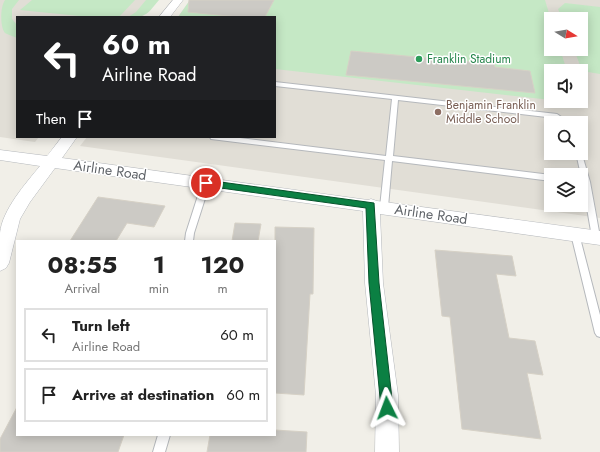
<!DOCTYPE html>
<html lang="en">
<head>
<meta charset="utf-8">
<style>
	body { margin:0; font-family:Jost,sans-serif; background:#f6f6f6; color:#222; height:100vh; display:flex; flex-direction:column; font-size:15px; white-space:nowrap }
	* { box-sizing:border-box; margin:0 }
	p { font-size:13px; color:#767676 }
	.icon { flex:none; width:22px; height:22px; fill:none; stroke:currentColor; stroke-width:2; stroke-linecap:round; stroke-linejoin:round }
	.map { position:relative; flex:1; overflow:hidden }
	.side { position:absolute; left:16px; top:240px; width:260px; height:196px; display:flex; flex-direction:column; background:#fff; border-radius:0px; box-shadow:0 2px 10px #0003 }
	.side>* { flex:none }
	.banner { position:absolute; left:16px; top:16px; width:260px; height:122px; border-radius:0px; box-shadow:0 2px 10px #0003; background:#202124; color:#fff; overflow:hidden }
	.needle { width:26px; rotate:101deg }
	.tools { position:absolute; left:544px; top:12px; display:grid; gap:8px }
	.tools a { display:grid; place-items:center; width:44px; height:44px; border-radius:0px; background:#fff; box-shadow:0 2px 10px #0003; font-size:20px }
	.pin { position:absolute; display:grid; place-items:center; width:34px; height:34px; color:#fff; margin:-17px; border:2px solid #fff; border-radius:50%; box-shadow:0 1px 4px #0007 }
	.me { position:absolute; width:44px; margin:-22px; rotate:357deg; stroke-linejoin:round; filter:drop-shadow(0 0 3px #0008) }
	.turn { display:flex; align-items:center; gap:14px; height:84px; padding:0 20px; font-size:18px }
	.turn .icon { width:52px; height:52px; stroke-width:2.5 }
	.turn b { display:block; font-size:28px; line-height:34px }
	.then { display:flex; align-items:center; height:38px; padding:0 20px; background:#0003; gap:8px; font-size:15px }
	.eta { display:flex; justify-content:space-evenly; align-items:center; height:68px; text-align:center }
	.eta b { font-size:24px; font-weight:700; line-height:28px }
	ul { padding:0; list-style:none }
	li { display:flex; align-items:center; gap:12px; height:54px; margin:0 8px 6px; padding:0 12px; border:2px solid #e0e0e0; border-radius:0px }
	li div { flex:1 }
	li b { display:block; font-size:15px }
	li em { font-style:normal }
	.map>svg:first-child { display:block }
	.education { fill:#e1ded6; fill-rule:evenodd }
	.green { fill:#c5e8c5 }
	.building { fill:#cccac5; stroke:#d6d1c6 }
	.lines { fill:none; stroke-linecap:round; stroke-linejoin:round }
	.service-casing { stroke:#b5b8bc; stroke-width:2 }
	.minor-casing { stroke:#b5b8bc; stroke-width:1 }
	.service { fill:#fff; fill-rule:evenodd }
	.minor { fill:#fff; fill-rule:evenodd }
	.route { fill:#0b8043; stroke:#07532c }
	.leisure-dot { fill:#2e9e5b; stroke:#fff; stroke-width:1.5 }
	.education-dot { fill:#8d6e63; stroke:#fff; stroke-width:1.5 }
	.labels { text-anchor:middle; stroke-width:3; stroke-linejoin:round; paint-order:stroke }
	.far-leisure-label { font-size:12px; fill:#27864d; stroke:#fff; text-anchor:start }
	.far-education-label { font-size:12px; fill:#785e54; stroke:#fff; text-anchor:start }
	.street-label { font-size:14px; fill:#5f6368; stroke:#fff }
</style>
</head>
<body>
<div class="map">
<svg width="600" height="452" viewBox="0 0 600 452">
	<rect width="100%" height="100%" fill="#f1efe8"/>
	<!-- education -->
	<path class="education" d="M 0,0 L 157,0 L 142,17 L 17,17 L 17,137 L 39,137 L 35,142 L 0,137 Z
		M 190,0 L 600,0 L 600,218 L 80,146 L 87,137 L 275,137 L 275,17 L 178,17 ZM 551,19 L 581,19 L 581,49 L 551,49 ZM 551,71 L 581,71 L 581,101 L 551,101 ZM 551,123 L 581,123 L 581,153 L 551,153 ZM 551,175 L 581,175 L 581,205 L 551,205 Z"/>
	<!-- green -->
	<path class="green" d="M 5,0 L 19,0 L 12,9 L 12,19 L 17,25 L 17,38 C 13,36 8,35 5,33 C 0,27 0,7 5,0 Z
		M 32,0 L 135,0 L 119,17 L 89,17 L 20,10 Z
		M 146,0 L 159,0 C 147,14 148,17 128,17 L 136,12 Z
		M 190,0 L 545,0 L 551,20 L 551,49 L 560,49 L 567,71 L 551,71 L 551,100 L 275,69 L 275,17 L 178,17 Z
		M 565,3 L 600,7 L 600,74 L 582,71 L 574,49 L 581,49 L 581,19 L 562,19 L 558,9 Z"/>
	<!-- building -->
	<path class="building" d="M 189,0 L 274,0 L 265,17 L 239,17 L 188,12 Z
		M 351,51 L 494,64 L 495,67 L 530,71 L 535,93 L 346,75 Z
		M 98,197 L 165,206 L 154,227 L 127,223 L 116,241 L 70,241 Z
		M 235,223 L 261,224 L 258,241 L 232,241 Z
		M 275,227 L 314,228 L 313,294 L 310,294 L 304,395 L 275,393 Z
		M 435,250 L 512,256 L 516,276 L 496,274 L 509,338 L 535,341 L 543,375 L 527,373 L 541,439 L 462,429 L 450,317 L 442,316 Z
		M 17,407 L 17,435 L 124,435 L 118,452 L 0,452 L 0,439 Z
		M 275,430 L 307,432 L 306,452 L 207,452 L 210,435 L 275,435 Z"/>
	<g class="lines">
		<defs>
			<path id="service" d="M 275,82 L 557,114 L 570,123 L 563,123 L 555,118 L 398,100 L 393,156 L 551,175 L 551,181 L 392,161 L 388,207 L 384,210 L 380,207 L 385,160 L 211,139 L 210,137 L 232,137 L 386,156 L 392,99 L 275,86 Z
				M 581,151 L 590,182 L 600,237 L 599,239 L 593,239 L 592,237 L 583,185 L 581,185 L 581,175 L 576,153 L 581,153 Z
				M 206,180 L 210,183 L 194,233 L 193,241 L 185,241 L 186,233 L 202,183 Z
				M 575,231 L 578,232 L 579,234 L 600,315 L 600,337 L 597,336 L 595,333 L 571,234 L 572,232 Z
				M 158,435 L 170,435 L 165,452 L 153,452 Z"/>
			<path id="minor" d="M 173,0 L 183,0 L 170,17 L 159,17 Z
				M 62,137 L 77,137 L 62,158 L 368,200 L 371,199 L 377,201 L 600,231 L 600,245 L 380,214 L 383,283 L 398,395 L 399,452 L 375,452 L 376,395 L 365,283 L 363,211 L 55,168 L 30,202 L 20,219 L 9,263 L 6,268 L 0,271 C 0,258 0,245 0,233 C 2,210 26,183 40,166 L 0,160 L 0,150 L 47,156 Z"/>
		</defs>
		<!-- service casing -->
		<use href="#service" class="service-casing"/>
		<!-- minor casing -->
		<use href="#minor" class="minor-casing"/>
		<!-- service -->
		<use href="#service" class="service"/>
		<!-- minor -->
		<use href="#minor" class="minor"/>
	</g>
	<!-- route -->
	<path class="route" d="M 206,180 L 374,203 L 379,283 L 393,408 L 391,412 L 387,414 L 383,412 L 381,408 L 369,283 L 366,208 L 206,186 L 202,183 Z"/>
	<!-- markers -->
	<circle class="leisure-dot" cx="419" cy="59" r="4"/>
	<circle class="education-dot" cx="438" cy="112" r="4"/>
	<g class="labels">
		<!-- far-leisure labels -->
		<g class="far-leisure-label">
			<text x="427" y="63">Franklin Stadium</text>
		</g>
		<!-- far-education labels -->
		<g class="far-education-label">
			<text x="446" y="109">Benjamin Franklin<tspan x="446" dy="14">Middle School</tspan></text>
		</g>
		<!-- street labels -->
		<g class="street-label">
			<text transform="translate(110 170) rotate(8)" y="5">Airline Road</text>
			<text transform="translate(431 214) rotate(8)" y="5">Airline Road</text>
		</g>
	</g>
</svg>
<div class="tools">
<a><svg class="needle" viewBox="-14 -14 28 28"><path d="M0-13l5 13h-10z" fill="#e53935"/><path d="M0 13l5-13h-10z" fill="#767676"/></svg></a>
<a><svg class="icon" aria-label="sound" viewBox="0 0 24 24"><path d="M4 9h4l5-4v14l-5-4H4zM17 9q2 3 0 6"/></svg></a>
<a><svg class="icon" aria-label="search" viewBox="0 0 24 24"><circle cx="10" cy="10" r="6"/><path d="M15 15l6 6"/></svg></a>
<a><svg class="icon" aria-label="layers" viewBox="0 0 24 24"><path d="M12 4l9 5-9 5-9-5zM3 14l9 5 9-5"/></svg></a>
</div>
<div class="pin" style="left:206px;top:183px;background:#d93025"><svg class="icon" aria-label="arrive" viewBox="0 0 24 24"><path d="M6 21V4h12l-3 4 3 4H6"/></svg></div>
<svg class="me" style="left:387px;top:408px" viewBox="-20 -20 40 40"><path d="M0-17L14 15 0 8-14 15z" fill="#0b8043" stroke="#fff" stroke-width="4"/></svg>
<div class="banner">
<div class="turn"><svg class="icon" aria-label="left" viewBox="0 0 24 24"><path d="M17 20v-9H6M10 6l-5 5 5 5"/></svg><div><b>60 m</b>Airline Road</div></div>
<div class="then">Then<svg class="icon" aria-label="arrive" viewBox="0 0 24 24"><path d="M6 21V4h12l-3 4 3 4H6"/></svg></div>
</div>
<section class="side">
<div class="eta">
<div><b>08:55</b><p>Arrival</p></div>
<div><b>1</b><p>min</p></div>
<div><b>120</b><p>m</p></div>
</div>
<ul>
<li><svg class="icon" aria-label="left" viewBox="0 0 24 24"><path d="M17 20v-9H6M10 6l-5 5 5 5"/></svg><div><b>Turn left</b><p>Airline Road</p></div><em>60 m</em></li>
<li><svg class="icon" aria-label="arrive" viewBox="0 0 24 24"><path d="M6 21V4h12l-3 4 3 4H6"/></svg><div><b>Arrive at destination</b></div><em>60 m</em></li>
</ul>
</section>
</div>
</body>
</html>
